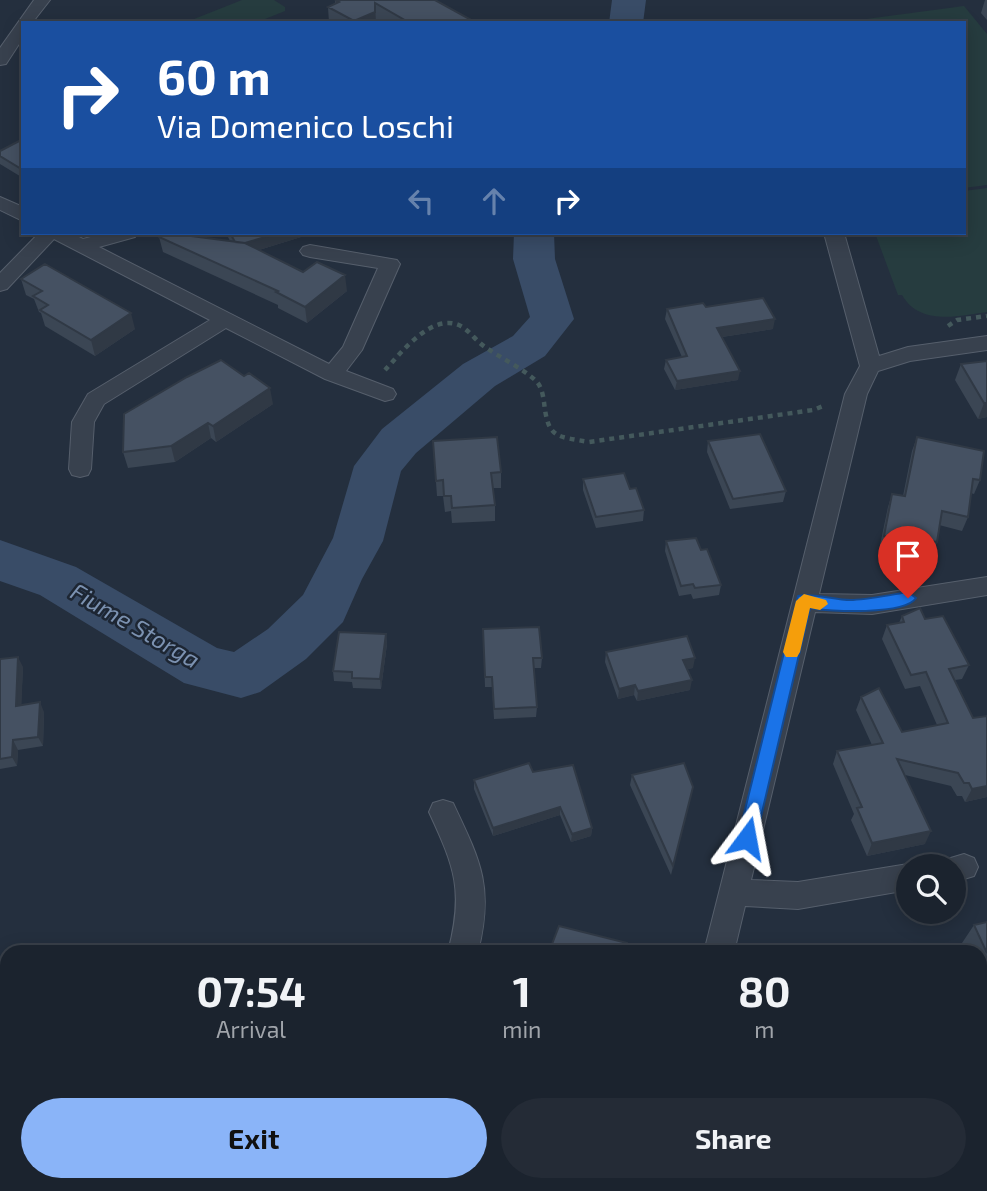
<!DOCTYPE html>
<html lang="en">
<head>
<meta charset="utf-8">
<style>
	body { margin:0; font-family:"Exo 2",sans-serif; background:#242b36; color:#f1f3f6; height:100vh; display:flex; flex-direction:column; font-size:26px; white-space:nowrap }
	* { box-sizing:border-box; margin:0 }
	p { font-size:23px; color:#a0a4aa }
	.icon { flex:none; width:38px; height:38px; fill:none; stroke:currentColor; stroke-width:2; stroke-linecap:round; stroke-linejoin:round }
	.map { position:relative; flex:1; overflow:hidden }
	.panel { position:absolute; left:0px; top:945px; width:987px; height:247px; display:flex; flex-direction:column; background:#1b232e; border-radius:21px 21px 0 0; box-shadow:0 4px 18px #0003,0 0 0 2px #39404a }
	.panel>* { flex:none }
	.banner { position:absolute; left:21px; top:21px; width:945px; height:214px; border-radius:0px; box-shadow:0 4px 18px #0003,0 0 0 2px #39404a; background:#1a4fa0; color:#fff; overflow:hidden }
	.buttons { position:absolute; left:896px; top:854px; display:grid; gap:14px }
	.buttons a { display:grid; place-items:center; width:70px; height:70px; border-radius:50%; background:#1b232e; box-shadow:0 4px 18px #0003,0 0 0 2px #39404a; font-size:35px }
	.pin { position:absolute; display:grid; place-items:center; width:60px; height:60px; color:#fff; margin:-72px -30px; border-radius:50% 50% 50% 0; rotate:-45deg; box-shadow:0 0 7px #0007 }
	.pin .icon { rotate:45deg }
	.me { position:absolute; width:77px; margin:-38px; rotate:13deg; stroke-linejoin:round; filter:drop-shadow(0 0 5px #0008) }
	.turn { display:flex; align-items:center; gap:24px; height:147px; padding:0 21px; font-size:32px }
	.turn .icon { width:91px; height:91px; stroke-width:2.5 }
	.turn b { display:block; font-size:49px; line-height:60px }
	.lanes { display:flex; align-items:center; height:66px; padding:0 21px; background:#0003; justify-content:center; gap:35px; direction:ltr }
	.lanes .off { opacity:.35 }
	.eta { display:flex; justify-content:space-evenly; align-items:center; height:119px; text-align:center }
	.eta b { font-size:42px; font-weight:700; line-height:49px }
	.button { display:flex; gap:14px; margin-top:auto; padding:14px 21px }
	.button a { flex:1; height:80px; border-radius:42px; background:#8ab4f8; color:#111; font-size:28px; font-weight:700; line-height:80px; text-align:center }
	.button a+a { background:#242b36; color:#f1f3f6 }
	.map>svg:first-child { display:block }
	.green { fill:#263c3f }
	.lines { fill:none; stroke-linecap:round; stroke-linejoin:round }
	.river { fill:#394c67; fill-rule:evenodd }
	.minor-casing { stroke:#565f6c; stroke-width:2 }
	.path { stroke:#44595c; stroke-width:4.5; stroke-dasharray:5 5; stroke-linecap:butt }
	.minor { fill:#38414e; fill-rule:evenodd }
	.wall { fill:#3b4654 }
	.shaded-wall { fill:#303945 }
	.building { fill:#455162; stroke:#303945; stroke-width:2 }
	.route { fill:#1a73e8; stroke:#114b97; stroke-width:2 }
	.slow { fill:#f59e0b }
	.labels { text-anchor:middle; stroke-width:5; stroke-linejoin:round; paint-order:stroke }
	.water-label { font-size:24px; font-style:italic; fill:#7c92b1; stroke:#1d2633 }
</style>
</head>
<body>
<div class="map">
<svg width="987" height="1191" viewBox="0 0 987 1191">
	<rect width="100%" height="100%" fill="#242f3e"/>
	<!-- green -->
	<path class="green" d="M 242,0 L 274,0 L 285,7 L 285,11 L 255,23 L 184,23 Z
		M 964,6 L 987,34 L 987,185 L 964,188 L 964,23 L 836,23 Z
		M 987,188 L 987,312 C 958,316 920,326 902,295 L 898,295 L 875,233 L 964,233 L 964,191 Z"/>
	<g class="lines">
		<!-- river -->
		<path class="river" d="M 612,0 L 646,0 L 643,23 L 609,23 Z
			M 514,233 L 554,233 L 555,259 L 574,319 L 545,356 L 495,386 L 416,453 L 401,471 L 383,541 L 362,579 L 343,622 L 306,659 L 260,692 L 241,698 L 184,683 L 40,595 L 0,581 L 0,540 L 76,567 L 217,648 L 234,652 L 268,629 L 303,595 L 333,538 L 354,466 L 382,429 L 463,364 L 513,336 L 530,317 L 513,259 Z"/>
		<defs>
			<path id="minor" d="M 34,0 L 50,0 L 32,23 L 23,23 L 23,38 L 6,64 L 0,65 L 0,48 Z
				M 0,197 L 23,207 L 23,221 L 0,210 Z
				M 39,233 L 71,233 L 83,239 L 106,233 L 137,233 L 135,237 L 99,247 L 329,364 L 343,347 L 378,268 L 310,257 L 303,255 L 300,251 L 303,247 L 310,245 L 397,260 L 400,264 L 362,350 L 346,371 L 393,389 L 396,394 L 393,399 L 385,401 L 325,379 L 226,328 L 104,404 L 94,422 L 91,469 L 88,475 L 80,477 L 72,475 L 69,469 L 72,422 L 88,394 L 210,320 L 54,239 L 7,289 L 0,291 L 0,273 Z
				M 824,233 L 844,233 L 879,356 L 908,347 L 987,336 L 987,350 L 910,361 L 878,371 L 867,394 L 819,594 L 872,595 L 987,577 L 987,595 L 872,614 L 815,612 L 751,880 L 798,882 L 908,864 L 914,866 L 908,866 L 908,890 L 798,909 L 745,906 L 734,952 L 704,952 L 845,394 L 860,366 Z
				M 443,800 L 453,803 C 481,862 494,887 478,952 L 448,952 C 464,891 455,868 429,812 L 433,803 Z
				M 964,854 L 974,858 L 978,867 L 974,876 L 954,882 L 954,866 L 941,866 L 944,860 Z
				M 68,1185 L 117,1185 L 114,1191 L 65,1191 Z
				M 380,1185 L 414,1185 L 415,1191 L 381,1191 Z
				M 645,1185 L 679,1185 L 677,1191 L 643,1191 Z"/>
		</defs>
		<!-- minor casing -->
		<use href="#minor" class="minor-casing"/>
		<!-- path -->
		<path class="path" d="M 948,326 L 957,320 L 987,316
			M 385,370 C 402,352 435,308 464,328 C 472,334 478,343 488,349 C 501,358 527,371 537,382 C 542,388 543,396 544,402 C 548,439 556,436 589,442 L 813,410 L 826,405"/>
		<!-- minor -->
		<use href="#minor" class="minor"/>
	</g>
	<!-- wall -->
	<path class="wall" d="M 335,0 L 435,0 L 475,23 L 378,23 L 376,22 L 376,23 L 329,23 L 328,7 L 335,4 Z
		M 985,0 L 987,0 L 987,20 L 981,13 Z
		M 23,139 L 23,178 L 0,164 L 0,151 Z
		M 226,233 L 314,233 L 259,250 L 303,272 L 347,291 L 307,323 L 278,308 L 278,305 L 163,252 L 159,237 L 230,241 Z
		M 674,233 L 702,233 L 675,235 Z
		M 21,279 L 135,329 L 95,356 L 45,326 L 41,313 L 39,312 L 34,299 L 26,295 Z
		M 706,307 L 773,329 L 722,337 L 738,380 L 675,390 L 664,369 L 666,360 L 682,357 L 665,319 L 667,309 Z
		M 987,361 L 987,417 L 978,419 L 955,380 L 961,364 Z
		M 273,404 L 216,442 L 211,438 L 175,462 L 128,468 L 123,452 L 124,414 Z
		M 917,437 L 980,480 L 974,494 L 971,493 L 968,517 L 962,531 L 939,525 L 937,542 L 931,556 L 920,553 L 917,559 L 879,550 L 888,507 L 892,494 L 903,496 L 912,451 Z
		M 433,441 L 501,472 L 501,488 L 493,488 L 495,505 L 495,521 L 452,523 L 451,511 L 445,512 L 443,496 L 437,496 Z
		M 708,441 L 786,491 L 783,502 L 730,509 L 707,452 Z
		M 583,479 L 630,489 L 644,510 L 643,521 L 596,528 L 583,490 Z
		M 666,541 L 701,550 L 721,585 L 719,595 L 693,599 L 691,594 L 679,596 L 665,551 Z
		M 902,616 L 925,619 L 969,665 L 962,679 L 955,680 L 973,718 L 987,716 L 987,797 L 965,802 L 962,796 L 957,796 L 951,786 L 905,775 L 925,844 L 867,856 L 851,820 L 854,814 L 833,764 L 837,751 L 872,745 L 856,710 L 861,697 L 902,732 L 937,725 L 920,686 L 905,689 L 882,639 L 887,625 L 899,623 Z
		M 483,629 L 542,658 L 541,668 L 534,668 L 537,707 L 536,717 L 494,719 L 492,687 L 485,687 Z
		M 386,634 L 387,644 L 381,689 L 353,688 L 352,682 L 334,681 L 333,671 Z
		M 606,652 L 693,668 L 687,669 L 690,690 L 637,701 L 634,695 L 618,699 L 605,662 Z
		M 0,659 L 23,667 L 21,705 L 44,712 L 43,746 L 18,750 L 17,766 L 0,769 Z
		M 533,772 L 592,828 L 591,836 L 571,842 L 560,815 L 493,836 L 474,789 L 474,780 Z
		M 632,775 L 693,787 L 671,875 L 630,785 Z
		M 987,922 L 987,995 L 980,981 L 980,952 L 967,952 L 962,943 L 974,925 Z"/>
	<!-- shaded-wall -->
	<path class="shaded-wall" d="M 375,3 L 376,23 L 354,23 L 354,21 Z
		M 279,233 L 314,233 L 239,256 L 237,246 Z
		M 345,275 L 347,291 L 307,323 L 305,307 Z
		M 131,313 L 135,329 L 95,356 L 91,340 Z
		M 775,319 L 773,329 L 715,338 L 717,328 Z
		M 740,371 L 738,380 L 675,390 L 677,381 Z
		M 270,388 L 273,404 L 216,442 L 213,426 Z
		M 984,403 L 987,403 L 987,417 L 978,419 Z
		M 208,423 L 211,438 L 175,462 L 171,446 Z
		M 925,540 L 920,553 L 917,559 L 922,545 Z
		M 386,634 L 387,644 L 381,689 L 380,679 Z
		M 18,657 L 23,667 L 21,716 L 16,706 Z
		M 695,658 L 693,668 L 681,670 L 683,660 Z
		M 692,680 L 690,690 L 637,701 L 638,691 Z
		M 635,685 L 634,695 L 618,699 L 619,689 Z
		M 40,702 L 44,712 L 43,746 L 38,737 Z
		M 13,740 L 18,750 L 17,766 L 12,757 Z
		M 987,786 L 987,797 L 965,802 L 972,789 Z
		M 560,807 L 560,815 L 493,836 L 493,828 Z
		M 592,828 L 591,836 L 571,842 L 572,834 Z
		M 931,831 L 925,844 L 867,856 L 872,843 Z
		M 5,1101 L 7,1101 L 7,1134 L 0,1136 L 0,1124 Z"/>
	<!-- building -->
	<path class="building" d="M 335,0 L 435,0 L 475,22 L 410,23 L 375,3 L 375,12 L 354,21 L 328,7 L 339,2 Z
		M 23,139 L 23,170 L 0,156 L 0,151 Z
		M 160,233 L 168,233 L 245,243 L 303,272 L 317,262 L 345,275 L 305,307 L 276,292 L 278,291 L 159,237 Z
		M 230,233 L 279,233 L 245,243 L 235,242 Z
		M 45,264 L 131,313 L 91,340 L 40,310 L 48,305 L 33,296 L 42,291 L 21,279 Z
		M 763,298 L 775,319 L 717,328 L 740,371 L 677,381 L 666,360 L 687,356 L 667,309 L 703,303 L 706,307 Z
		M 221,360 L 244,376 L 249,373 L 270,388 L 213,426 L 208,423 L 171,446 L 123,452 L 124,414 L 187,377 Z
		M 987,361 L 987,403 L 984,403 L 961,364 Z
		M 760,434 L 786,491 L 733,499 L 708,441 Z
		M 497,437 L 501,472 L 491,473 L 495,505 L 452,508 L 451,496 L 444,496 L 443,480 L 436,481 L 433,441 Z
		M 917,437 L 984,451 L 980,480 L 973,479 L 968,517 L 942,511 L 937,542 L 925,540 L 922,545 L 884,536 L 892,494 L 905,496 Z
		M 624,473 L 630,489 L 636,488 L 644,510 L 596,517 L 583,479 Z
		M 696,538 L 701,550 L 707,549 L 721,585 L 695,588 L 693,584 L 681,586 L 666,541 Z
		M 920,608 L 925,619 L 943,616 L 969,665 L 949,669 L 973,718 L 987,716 L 987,786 L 972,789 L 969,783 L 964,783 L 958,773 L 897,759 L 931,831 L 872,843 L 857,808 L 862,807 L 837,751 L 883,743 L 861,697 L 879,688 L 902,732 L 948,723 L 926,672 L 911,675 L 887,625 L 904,622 L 902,616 Z
		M 539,627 L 542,658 L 533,658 L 537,707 L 494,709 L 492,677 L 485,677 L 483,629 Z
		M 339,632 L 386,634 L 380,679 L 352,678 L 352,672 L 333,671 Z
		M 687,636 L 695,658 L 683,660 L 692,680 L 638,691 L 635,685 L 619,689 L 606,652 Z
		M 18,657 L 16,706 L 40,702 L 38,737 L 13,740 L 12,757 L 0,759 L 0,659 Z
		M 529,763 L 533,772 L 573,765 L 592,828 L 572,834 L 560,807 L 493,828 L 474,780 Z
		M 684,763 L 693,787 L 673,866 L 632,775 Z
		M 987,922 L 987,953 L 974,925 Z
		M 559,926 L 627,943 L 625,952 L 549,952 Z
		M 818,945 L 848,952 L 817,952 Z
		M 301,947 L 302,952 L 285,952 Z
		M 7,1023 L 7,1101 L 5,1101 L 6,1122 L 0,1124 L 0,1025 Z
		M 461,1185 L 532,1185 L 534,1191 L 463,1191 Z
		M 848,1185 L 925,1185 L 927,1191 L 823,1191 Z
		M 723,1186 L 725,1191 L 713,1191 Z"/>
	<!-- route -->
	<path class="route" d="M 908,592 L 916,598 C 905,615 829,612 810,608 L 756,838 L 753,843 L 747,846 L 740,843 L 738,838 L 798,596 C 811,592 837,601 853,600 C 871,599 890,595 908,592 Z"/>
	<!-- slow -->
	<path class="slow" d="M 804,594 L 826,600 L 828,604 L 820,610 L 810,608 L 800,652 L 797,657 L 786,657 L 783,652 L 796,601 Z"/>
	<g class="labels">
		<!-- water labels -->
		<g class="water-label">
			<text transform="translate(135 626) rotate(30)" y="8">Fiume Storga</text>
		</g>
	</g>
</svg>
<div class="buttons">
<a><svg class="icon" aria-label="search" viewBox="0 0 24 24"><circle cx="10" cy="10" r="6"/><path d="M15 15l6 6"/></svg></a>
</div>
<div class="pin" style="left:908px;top:598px;background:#d93025"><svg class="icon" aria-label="arrive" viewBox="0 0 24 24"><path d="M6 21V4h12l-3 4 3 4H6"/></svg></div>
<svg class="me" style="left:747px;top:838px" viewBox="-20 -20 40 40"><path d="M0-17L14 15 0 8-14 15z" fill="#1a73e8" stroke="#fff" stroke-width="4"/></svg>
<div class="banner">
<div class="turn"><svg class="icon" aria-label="right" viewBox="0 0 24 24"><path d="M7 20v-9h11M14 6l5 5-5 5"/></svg><div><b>60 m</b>Via Domenico Loschi</div></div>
<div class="lanes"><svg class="icon off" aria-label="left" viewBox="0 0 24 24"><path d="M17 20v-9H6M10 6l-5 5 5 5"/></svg><svg class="icon off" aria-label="ahead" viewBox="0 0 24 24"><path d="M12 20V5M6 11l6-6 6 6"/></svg><svg class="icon" aria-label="right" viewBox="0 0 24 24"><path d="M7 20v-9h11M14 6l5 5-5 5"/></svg></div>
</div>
<section class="panel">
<div class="eta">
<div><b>07:54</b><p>Arrival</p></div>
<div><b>1</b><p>min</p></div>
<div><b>80</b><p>m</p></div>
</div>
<div class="button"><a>Exit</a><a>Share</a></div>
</section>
</div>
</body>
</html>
